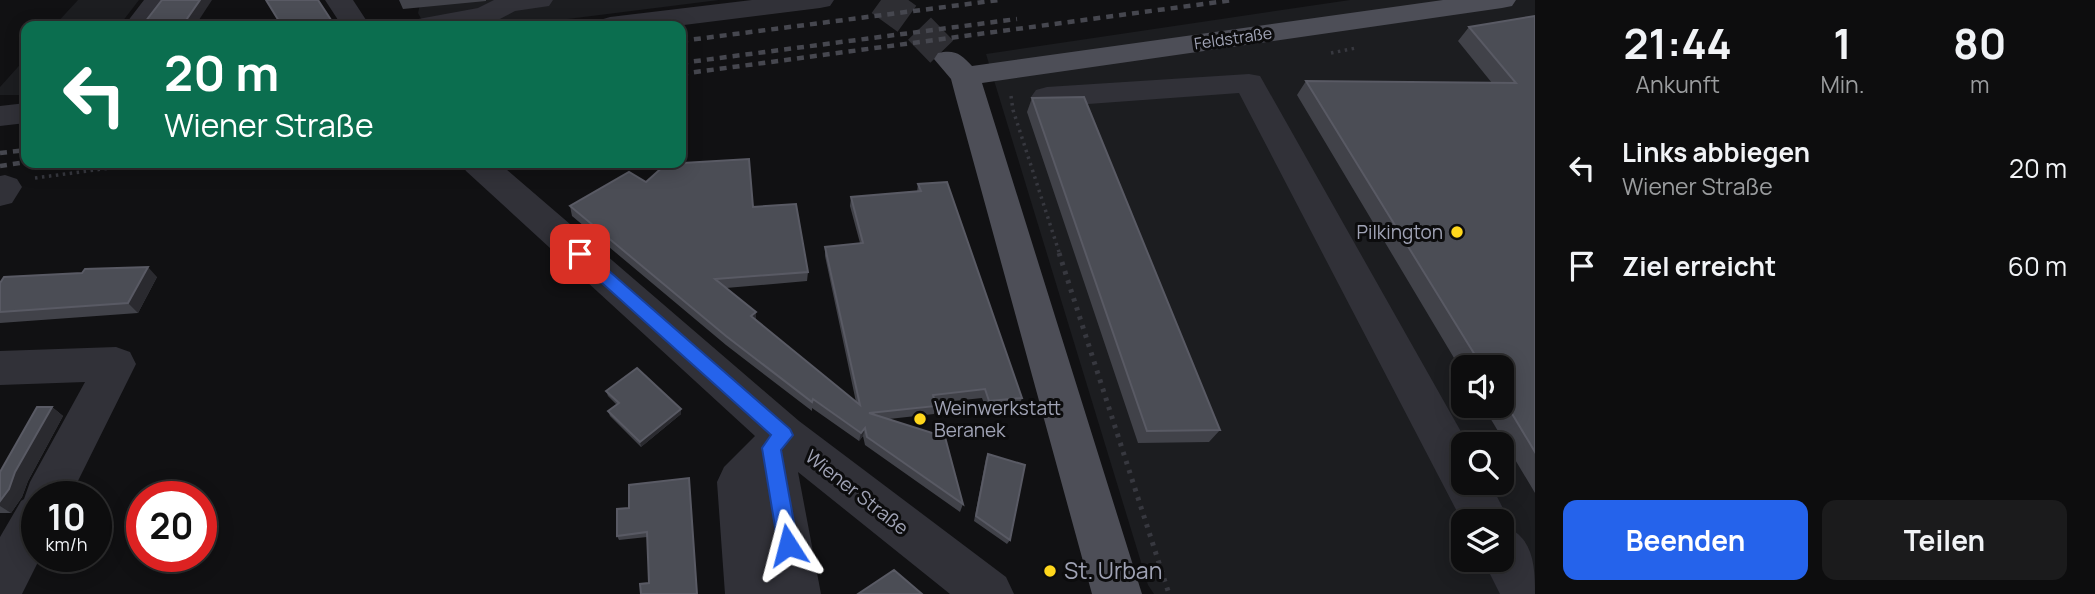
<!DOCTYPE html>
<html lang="de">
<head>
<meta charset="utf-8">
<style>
	body { margin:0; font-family:Manrope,sans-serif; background:#1b1b1c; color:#f1f3f6; height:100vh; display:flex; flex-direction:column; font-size:26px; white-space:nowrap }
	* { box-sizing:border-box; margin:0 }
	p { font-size:23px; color:#9a9c9e }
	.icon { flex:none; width:38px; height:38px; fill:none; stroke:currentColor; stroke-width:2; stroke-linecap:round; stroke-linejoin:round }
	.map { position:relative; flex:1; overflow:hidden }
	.panel { display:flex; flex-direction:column; background:#0d0d0e; width:560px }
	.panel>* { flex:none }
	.guide { position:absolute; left:21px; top:21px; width:665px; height:147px; border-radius:14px; box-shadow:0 4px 18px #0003,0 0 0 2px #2d2d2e; background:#0b6e4f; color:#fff; overflow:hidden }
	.tools { position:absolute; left:1451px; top:355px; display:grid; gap:14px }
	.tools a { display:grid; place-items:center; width:63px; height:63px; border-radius:14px; background:#0d0d0e; box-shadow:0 4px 18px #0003,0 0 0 2px #2d2d2e; font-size:35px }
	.speed { position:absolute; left:21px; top:481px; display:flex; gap:14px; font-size:35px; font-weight:700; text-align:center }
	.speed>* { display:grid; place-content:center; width:91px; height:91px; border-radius:50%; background:#0d0d0e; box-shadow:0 4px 18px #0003,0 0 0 2px #2d2d2e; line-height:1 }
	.speed small { font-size:18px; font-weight:400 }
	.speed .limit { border:10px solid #d22; background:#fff; color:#111 }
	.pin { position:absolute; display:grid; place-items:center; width:60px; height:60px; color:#fff; margin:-30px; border-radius:14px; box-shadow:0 4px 10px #0006 }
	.me { position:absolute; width:77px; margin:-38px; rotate:351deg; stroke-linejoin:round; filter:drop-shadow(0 0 5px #0008) }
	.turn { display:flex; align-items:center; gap:24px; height:147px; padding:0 28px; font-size:32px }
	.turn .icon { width:91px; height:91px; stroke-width:2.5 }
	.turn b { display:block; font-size:49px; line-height:60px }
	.eta { display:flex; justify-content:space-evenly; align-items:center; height:119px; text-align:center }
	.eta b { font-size:42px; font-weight:700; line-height:49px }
	.cta { display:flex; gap:14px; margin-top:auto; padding:14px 28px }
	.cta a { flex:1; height:80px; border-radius:14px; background:#2563eb; color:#fff; font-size:28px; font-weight:700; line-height:80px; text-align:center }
	.cta a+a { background:#1b1b1c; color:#f1f3f6 }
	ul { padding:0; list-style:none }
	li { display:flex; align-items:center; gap:21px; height:98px; padding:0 28px }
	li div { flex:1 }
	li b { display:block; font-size:26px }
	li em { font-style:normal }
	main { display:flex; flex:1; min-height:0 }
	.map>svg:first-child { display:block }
	.built { fill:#1c1d20; fill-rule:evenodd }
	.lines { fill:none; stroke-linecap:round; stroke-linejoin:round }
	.major-tunnel { stroke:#2e2e33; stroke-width:32; stroke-dasharray:32 16; stroke-linecap:butt }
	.path-far1 { stroke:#37383f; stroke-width:3.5; stroke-dasharray:2.5 4.5; stroke-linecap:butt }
	.path { stroke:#37383f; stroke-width:5; stroke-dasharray:3.5 6; stroke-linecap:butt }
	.minor { fill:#313138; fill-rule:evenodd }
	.major { fill:#4d4e57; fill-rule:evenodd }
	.rail { stroke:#46474f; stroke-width:4.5; stroke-dasharray:7 6; stroke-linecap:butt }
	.wall { fill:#414249 }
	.shaded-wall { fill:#2a2a2f }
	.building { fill:#4b4d55; stroke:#595a64; stroke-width:2 }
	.route { fill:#2563eb; stroke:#184099; stroke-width:2 }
	.poi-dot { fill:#ffd71c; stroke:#0c0c0d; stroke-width:2.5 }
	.labels { text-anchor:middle; stroke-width:6; stroke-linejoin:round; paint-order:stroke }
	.far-street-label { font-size:16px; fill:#a0a3b5; stroke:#0c0c0d }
	.poi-label { font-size:19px; fill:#a0a3b5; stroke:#0c0c0d; text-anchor:end }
	.street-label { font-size:19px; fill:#a0a3b5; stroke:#0c0c0d }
	.near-poi-label { font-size:23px; fill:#a0a3b5; stroke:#0c0c0d; text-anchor:start }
</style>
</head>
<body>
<main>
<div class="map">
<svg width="1535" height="594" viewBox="0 0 1535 594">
	<rect width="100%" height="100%" fill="#111113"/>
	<!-- built -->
	<path class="built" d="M 78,0 L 139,0 L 119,26 L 54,26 Z
		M 421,0 L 719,0 L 512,26 L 425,26 L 418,13 Z
		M 1350,0 L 1535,0 L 1535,594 L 1154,594 L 1148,585 L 986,54 ZM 1463,368 L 1502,368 L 1502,406 L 1463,406 ZM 1463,444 L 1502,444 L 1502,483 L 1463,483 ZM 1463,522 L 1502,522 L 1502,560 L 1463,560 Z
		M 26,58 L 26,95 L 0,95 L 0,87 Z"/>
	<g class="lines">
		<!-- major-tunnel -->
		<path class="major-tunnel" d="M 881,0 L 917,26 L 949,59"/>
		<!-- path-far1 -->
		<path class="path-far1" d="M 1331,53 L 1356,48
			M 1011,96 L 1013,110 L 1060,255
			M 35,178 L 148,163"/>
		<!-- path -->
		<path class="path" d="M 1059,253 L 1169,594"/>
		<!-- minor -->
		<path class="minor" d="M 144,0 L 172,0 L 152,26 L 124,26 Z
			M 325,0 L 353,0 L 370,26 L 342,26 Z
			M 494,0 L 553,0 L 549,6 L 515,11 L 496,21 L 470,26 L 409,26 L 413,20 L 478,8 Z
			M 752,0 L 834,0 L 830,6 L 820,8 L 676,26 L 596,26 L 600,20 L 610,17 Z
			M 1249,74 L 1260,76 L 1264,83 L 1468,444 L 1463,444 L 1463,483 L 1490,483 L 1510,522 L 1508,528 C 1534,539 1535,569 1535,594 L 1500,594 L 1483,560 L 1502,560 L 1502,522 L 1463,523 L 1239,93 L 1047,107 L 1036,104 L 1031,97 L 1036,90 L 1047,87 Z
			M 26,103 L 26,123 L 0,126 L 0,106 Z
			M 461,163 L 499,163 L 799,421 L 1006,577 L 1014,594 L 950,594 L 798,472 L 821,594 L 725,594 L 717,482 L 724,467 L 755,436 L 466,171 Z
			M 5,175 L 17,179 L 22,187 L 12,203 L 0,206 L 0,176 Z
			M 116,347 L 130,352 L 136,364 L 70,497 L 37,497 L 37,556 L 41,556 L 22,594 L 0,594 L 0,537 L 21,501 L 24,499 L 30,482 L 85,382 L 0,385 L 0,351 Z"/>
		<!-- major -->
		<path class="major" d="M 1443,0 L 1516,0 L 1512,6 L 1502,8 L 982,83 L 1142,594 L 1092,594 L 956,98 L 951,79 L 934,59 L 938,53 C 955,49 961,54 972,66 Z"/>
		<!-- rail -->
		<path class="rail" d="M 681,41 L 999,0
			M 681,63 L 1017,19
			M 681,74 L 1233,0
			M 0,153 L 26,150
			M 0,166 L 26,162"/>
	</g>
	<!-- wall -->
	<path class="wall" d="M 399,0 L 486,0 L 486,1 L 403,9 Z
		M 1535,16 L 1535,493 L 1483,406 L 1502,406 L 1502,368 L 1463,368 L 1463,373 L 1297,95 L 1306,81 L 1492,83 L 1458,41 L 1469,27 Z
		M 1032,98 L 1220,430 L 1209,442 L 1138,443 L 1027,112 Z
		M 646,182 L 753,207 L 808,272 L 807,281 L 726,288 L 756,312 L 756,321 L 856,402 L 825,256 L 825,247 L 860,243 L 850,206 L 851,197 L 917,192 L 918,184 L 1022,398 L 1019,406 L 986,409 L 982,398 L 935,403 L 936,406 L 934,414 L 889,419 L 963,504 L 960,512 L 865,445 L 863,436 L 859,441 L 812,408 L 812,411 L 726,345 L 572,216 L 570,206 Z
		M 157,277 L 138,313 L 0,323 L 0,283 Z
		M 606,391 L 681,414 L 641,447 L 610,416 L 608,411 L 617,405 L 608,396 Z
		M 52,407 L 63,416 L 28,481 L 22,497 L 11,513 L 0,513 L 0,472 Z
		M 988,454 L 1010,540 L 1007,544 L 974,521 L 986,458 Z
		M 629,508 L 697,594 L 649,583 L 647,537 L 619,540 L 617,536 Z"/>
	<!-- shaded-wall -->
	<path class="shaded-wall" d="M 200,0 L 212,0 L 195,26 L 182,26 Z
		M 148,267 L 157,277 L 138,313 L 128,303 Z
		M 756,312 L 756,321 L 751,316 Z
		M 52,407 L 63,416 L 28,481 L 22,497 L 11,513 L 0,506 L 0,501 L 15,472 Z
		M 681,409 L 681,414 L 641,447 L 640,442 Z
		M 865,428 L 863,436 L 859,441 L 861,433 Z"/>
	<!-- building -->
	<path class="building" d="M 162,0 L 200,0 L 182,26 L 142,26 Z
		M 266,0 L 318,0 L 335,26 L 282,26 Z
		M 1535,16 L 1535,452 L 1502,397 L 1502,368 L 1483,368 L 1306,81 L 1516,83 L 1469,27 Z
		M 1084,97 L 1220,430 L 1147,431 L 1032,98 Z
		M 749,159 L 753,207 L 796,204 L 808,272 L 715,279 L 756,312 L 751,316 L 860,405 L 825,247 L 863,243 L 851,197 L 921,191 L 918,184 L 947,182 L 1022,398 L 989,401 L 985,389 L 933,395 L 936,406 L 869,413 L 945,437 L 963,504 L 867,437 L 865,428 L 861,433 L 813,399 L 812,402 L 726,336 L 570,206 L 629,172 L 646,182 L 666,164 Z
		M 148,267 L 128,303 L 0,312 L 0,283 L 4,277 L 82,273 L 85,269 Z
		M 637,368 L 681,409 L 640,442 L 608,411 L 619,403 L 606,391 Z
		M 37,407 L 52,407 L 15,472 L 9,489 L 0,501 L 0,472 Z
		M 988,454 L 1025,465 L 1010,540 L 976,516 Z
		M 689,478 L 697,594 L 641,594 L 640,584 L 649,583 L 647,532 L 617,536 L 617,509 L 629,508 L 629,485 Z
		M 894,570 L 922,594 L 858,594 Z"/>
	<!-- route -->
	<path class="route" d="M 580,248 L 585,250 L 790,429 L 793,435 L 781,450 L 798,545 L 795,552 L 788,555 L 781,552 L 778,545 L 762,448 L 771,435 L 574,258 L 572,254 L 574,250 Z"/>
	<!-- markers -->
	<g class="poi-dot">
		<circle cx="1457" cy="232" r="7"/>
		<circle cx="920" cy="419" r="7"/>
		<circle cx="1050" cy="571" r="7"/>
	</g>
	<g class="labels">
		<!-- far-street labels -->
		<g class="far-street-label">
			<text transform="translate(1233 38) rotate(-8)" y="6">Feldstraße</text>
		</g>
		<!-- poi labels -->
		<g class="poi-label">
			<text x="1443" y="239">Pilkington</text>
			<text x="934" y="415" text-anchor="start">Weinwerkstatt<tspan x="934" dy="22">Beranek</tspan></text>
		</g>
		<!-- street labels -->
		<g class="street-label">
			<text transform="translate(857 492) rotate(38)" y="7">Wiener Straße</text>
		</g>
		<!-- near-poi labels -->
		<g class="near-poi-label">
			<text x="1064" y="579">St. Urban</text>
		</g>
	</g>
</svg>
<div class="tools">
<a><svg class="icon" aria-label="sound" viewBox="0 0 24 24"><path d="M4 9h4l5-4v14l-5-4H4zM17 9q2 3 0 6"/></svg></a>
<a><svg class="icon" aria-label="search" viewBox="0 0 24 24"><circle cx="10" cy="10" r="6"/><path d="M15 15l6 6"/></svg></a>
<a><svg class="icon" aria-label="layers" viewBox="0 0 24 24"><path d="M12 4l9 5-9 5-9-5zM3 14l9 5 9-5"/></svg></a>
</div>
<div class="speed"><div>10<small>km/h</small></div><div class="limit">20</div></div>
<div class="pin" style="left:580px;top:254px;background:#d93025"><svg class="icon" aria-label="arrive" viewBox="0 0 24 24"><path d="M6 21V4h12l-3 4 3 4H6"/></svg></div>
<svg class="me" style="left:788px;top:545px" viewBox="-20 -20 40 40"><path d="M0-17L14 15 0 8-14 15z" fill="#2563eb" stroke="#fff" stroke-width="4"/></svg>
<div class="guide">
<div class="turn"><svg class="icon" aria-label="left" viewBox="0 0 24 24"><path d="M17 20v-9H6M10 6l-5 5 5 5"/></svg><div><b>20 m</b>Wiener Straße</div></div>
</div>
</div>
<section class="panel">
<div class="eta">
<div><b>21:44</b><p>Ankunft</p></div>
<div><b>1</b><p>Min.</p></div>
<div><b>80</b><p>m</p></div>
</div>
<ul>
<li><svg class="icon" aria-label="left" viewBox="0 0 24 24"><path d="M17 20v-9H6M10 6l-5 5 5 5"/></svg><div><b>Links abbiegen</b><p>Wiener Straße</p></div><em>20 m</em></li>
<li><svg class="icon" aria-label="arrive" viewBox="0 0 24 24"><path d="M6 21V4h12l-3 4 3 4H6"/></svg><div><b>Ziel erreicht</b></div><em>60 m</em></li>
</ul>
<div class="cta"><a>Beenden</a><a>Teilen</a></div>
</section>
</main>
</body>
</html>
